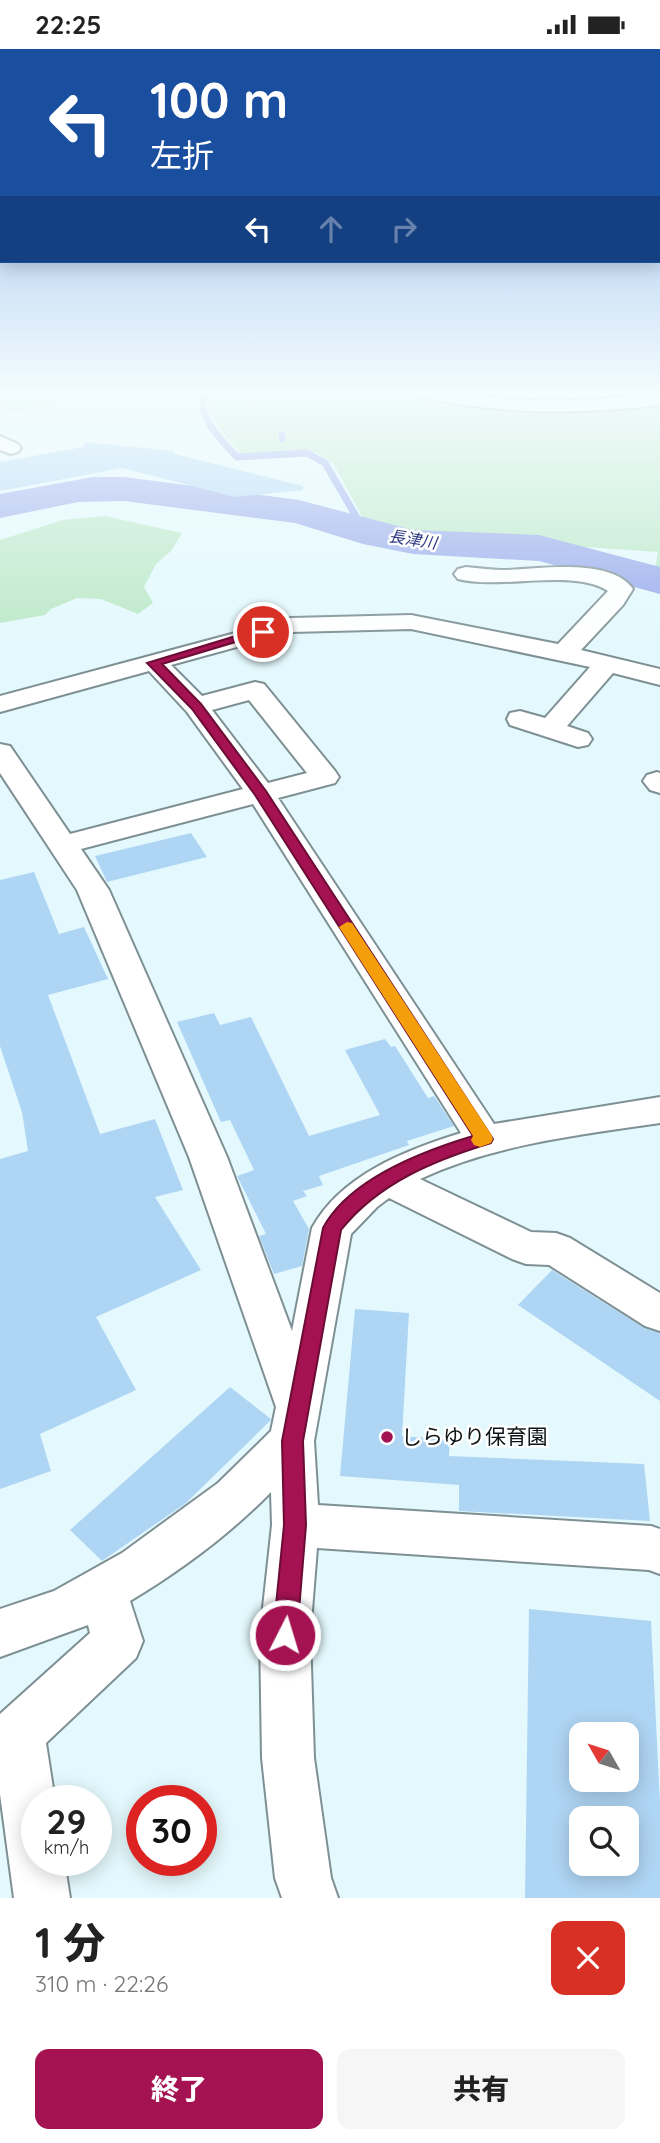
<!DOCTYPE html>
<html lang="ja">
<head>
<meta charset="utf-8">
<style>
	body { margin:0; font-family:Quicksand,"Noto Sans JP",sans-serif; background:#f6f6f6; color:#222; height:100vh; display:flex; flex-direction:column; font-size:26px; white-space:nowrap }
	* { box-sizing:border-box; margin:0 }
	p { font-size:23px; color:#767676 }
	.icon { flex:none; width:38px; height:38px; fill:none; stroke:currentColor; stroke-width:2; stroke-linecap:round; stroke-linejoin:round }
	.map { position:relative; height:1849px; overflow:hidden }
	.panel { display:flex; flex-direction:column; background:#fff; flex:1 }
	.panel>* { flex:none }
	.hud { position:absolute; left:0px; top:0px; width:662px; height:214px; box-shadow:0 4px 18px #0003; background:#1a4fa0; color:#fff; overflow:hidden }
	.needle { width:46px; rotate:309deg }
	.controls { position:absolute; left:569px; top:1673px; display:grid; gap:14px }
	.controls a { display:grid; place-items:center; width:70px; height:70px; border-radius:14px; background:#fff; box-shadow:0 4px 18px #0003; font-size:35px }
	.speed { position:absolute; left:21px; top:1736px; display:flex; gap:14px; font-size:35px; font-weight:700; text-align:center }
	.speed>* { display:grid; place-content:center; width:91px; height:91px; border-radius:50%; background:#fff; box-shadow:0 4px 18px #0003; line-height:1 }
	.speed small { font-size:18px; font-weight:400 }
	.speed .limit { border:10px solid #d22; background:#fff; color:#111 }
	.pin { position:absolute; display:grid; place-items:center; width:60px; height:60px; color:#fff; margin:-30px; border:4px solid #fff; border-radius:50%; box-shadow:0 2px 7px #0007 }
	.me { position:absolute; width:77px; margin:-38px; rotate:5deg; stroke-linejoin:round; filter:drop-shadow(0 0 5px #0008) }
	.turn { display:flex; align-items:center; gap:24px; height:147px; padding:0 35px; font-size:32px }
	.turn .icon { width:91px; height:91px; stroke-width:2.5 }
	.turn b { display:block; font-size:49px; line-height:60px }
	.lanes { display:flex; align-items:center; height:66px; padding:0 35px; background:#0003; justify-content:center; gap:35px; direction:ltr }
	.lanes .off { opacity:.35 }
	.round { display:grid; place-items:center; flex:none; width:74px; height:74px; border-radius:14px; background:#f6f6f6 }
	.headline { display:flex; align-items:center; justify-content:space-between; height:119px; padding:0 35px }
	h1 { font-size:42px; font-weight:800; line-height:52px }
	.cta { display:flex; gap:14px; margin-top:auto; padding:14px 35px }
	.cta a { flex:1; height:80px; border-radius:14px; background:#a41252; color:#fff; font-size:28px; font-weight:800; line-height:80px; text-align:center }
	.cta a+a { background:#f6f6f6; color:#222 }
	.status { display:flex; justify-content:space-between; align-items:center; height:49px; padding:0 35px; background:#fff; direction:ltr }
	.status svg { height:19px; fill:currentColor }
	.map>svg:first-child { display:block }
	.green { fill:#bbe8c6 }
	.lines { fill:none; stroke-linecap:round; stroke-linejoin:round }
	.stream { stroke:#97a9eb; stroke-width:7 }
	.river { fill:#97a9eb; fill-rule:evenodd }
	.building { fill:#afd5f4; fill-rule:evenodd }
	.minor-casing { stroke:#7e9094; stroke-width:4 }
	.minor { fill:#fff; fill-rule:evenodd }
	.route { fill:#a41252; stroke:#6b0c35; stroke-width:2 }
	.slow { fill:#f59e0b }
	.poi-dot { fill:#a41252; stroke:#fff; stroke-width:2.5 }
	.labels { text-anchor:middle; stroke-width:5; stroke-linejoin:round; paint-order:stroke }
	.far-water-label { font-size:16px; font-style:italic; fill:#2a3581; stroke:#fff }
	.near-poi-label { font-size:21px; fill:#0d1415; stroke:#fff; text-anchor:start }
</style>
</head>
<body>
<div class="status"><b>22:25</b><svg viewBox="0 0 49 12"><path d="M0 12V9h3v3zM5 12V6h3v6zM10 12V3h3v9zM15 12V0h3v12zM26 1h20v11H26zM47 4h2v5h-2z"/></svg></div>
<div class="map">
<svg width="660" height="1849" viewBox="0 0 660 1849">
	<rect width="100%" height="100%" fill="#e4f9fd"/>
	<!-- green -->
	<path class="green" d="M 0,342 L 93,342 L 16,364 L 0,356 Z
		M 210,342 L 410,342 L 466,354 L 660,353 L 660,531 L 653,528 L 658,503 L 396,485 L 364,471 L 333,414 L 315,403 L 243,407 C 226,387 205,370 210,342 Z
		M 105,467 L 182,484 L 171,502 L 156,515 L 144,538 L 153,554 L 138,565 L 101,550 L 77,549 L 51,560 L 45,566 L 0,574 L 0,491 L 63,471 Z"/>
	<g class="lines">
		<!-- stream -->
		<path class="stream" d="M 204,342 C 197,370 220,389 237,408 L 307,404 L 325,414 L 364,481
			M 282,386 L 282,390"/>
		<!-- river -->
		<path class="river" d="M 93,428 L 124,428 L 299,451 L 413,481 L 539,486 L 660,518 L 660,545 L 539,512 L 413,505 L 363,495 L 295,474 L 124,452 L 78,453 L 0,469 L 0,445 Z"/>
	</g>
	<!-- building -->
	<path class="building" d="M 85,393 L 173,402 L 174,405 L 303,437 L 303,441 L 235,448 L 122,419 L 0,442 L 0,413 L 84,398 Z
		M 191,784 L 207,808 L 107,833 L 95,807 Z
		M 34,823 L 59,885 L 84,878 L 108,930 L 48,946 L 100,1085 L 155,1070 L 183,1141 L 155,1148 L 201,1221 L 96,1268 L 136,1341 L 40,1385 L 51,1422 L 0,1440 L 0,1110 L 28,1102 L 22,1063 L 0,997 L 0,831 Z
		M 214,964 L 220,976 L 251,968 L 309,1087 L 380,1066 L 345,1001 L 385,990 L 391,998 L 395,997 L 428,1049 L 434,1047 L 454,1077 L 407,1092 L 409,1096 L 319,1127 L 323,1136 L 303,1142 L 307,1147 L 293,1152 L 309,1180 L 302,1217 L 274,1225 L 259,1187 L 266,1185 L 237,1127 L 254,1121 L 230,1071 L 221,1073 L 177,973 Z
		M 552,1221 L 644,1279 L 660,1284 L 660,1352 L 518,1256 Z
		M 355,1260 L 409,1264 L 402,1387 L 450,1391 L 449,1407 L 644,1415 L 650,1472 L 459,1462 L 459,1436 L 340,1427 Z
		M 230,1338 L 271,1370 L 270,1372 L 186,1454 L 102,1512 L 70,1481 Z
		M 529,1560 L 651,1572 L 660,1754 L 660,1849 L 525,1849 ZM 581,1685 L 626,1685 L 626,1731 L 581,1731 ZM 581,1769 L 626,1769 L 626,1815 L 581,1815 Z"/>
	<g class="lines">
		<defs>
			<path id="minor" d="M 413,342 C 445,342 477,347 509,350 C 560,354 610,350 660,344 L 660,356 C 578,366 496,366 415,346 Z
				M 0,387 L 18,395 L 21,399 L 18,403 L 11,405 L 0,401 Z
				M 466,518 C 479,519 492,521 505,521 C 539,520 611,508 633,540 L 623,556 L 581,601 L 660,620 L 660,636 L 613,624 L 567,677 L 588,684 L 592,690 L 588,696 L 578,698 L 510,676 L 507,670 L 510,664 L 520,662 L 545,669 L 590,618 L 411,580 L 291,583 L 171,616 L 202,647 L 255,633 L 264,635 L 335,722 L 339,728 L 335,734 L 278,749 L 494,1075 L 660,1048 L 660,1074 C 578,1086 496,1095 420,1130 L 531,1183 L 556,1184 L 570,1189 L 660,1244 L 660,1282 L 645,1277 L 549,1216 L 526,1215 L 512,1210 L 389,1149 L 377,1158 L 351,1185 L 314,1392 L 318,1456 L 651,1477 L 660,1480 L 660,1525 L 649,1521 L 317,1499 L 310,1586 L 314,1709 L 331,1829 L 338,1849 L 282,1849 L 275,1829 L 262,1709 L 260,1586 L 272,1476 L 271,1443 C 230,1485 180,1522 130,1552 L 143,1592 L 136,1609 L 46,1694 L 55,1752 L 37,1752 L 37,1811 L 64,1811 L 70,1849 L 14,1849 L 0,1745 L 0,1665 L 90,1584 L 88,1576 L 0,1608 L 0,1560 L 54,1542 L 122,1504 L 218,1434 L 271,1382 L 276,1358 L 189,1108 L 77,841 L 0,724 L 0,695 L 10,697 L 70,785 L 243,740 L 187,663 L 149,622 L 0,663 L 0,647 L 291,569 L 411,566 L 558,595 L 608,542 C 574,519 501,541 458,530 L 454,525 L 458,520 ZM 249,651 L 307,724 L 268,734 L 212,661 ZM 253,755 L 461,1084 C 406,1101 341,1126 312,1179 L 292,1282 L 227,1108 L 109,841 L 81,800 Z
				M 657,723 L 660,724 L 660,744 L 650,741 L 643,732 L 647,726 Z"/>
		</defs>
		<!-- minor casing -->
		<use href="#minor" class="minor-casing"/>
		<!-- minor -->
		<use href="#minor" class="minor"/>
	</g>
	<!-- sky -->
	<linearGradient id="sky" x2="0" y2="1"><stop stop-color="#87b0e9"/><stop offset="0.57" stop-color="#f3fcfe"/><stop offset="1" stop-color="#f3fcfe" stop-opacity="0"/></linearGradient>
	<rect width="660" height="601" fill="url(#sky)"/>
	<!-- route -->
	<path class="route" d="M 259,580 L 269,583 L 162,615 L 201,655 L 266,742 L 493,1090 L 491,1094 C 435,1111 378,1134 341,1181 L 303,1392 L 306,1476 L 297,1586 L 293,1594 L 285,1598 L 277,1594 L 273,1586 L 284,1476 L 282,1392 L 323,1179 C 349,1130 423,1102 473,1087 L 255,746 L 192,660 L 147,614 Z"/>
	<!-- slow -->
	<path class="slow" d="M 347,873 L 352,874 L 491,1085 L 493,1090 L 491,1094 L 480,1098 L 474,1096 L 471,1091 L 473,1087 L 339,878 Z"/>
	<!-- markers -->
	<circle class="poi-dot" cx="387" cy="1388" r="7"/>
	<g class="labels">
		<!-- far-water labels -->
		<g class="far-water-label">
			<text transform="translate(413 490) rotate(9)" y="6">長津川</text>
		</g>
		<!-- near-poi labels -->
		<g class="near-poi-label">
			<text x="401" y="1395">しらゆり保育園</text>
		</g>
	</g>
</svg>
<div class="controls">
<a><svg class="needle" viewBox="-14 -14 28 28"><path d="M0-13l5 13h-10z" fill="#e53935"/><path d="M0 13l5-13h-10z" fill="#767676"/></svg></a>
<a><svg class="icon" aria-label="search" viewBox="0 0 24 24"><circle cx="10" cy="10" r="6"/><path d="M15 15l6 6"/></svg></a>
</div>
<div class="speed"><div>29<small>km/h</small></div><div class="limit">30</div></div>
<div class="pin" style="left:263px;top:583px;background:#d93025"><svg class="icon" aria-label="arrive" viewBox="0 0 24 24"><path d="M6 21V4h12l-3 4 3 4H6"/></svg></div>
<svg class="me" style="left:285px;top:1586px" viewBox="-20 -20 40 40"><circle r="17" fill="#a41252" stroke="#fff" stroke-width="3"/><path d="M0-11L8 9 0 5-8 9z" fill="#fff"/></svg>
<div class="hud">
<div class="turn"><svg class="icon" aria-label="left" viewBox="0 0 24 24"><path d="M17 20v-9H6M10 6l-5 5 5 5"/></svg><div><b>100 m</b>左折</div></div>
<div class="lanes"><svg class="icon" aria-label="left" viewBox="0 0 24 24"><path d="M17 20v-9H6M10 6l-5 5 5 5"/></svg><svg class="icon off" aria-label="ahead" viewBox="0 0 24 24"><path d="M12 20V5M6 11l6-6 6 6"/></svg><svg class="icon off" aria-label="right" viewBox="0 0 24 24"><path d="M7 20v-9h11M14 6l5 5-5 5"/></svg></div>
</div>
</div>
<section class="panel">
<div class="headline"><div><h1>1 分</h1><p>310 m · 22:26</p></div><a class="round" style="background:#d93025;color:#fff"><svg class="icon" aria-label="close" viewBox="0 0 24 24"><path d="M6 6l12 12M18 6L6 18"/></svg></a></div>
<div class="cta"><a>終了</a><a>共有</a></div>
</section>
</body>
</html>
